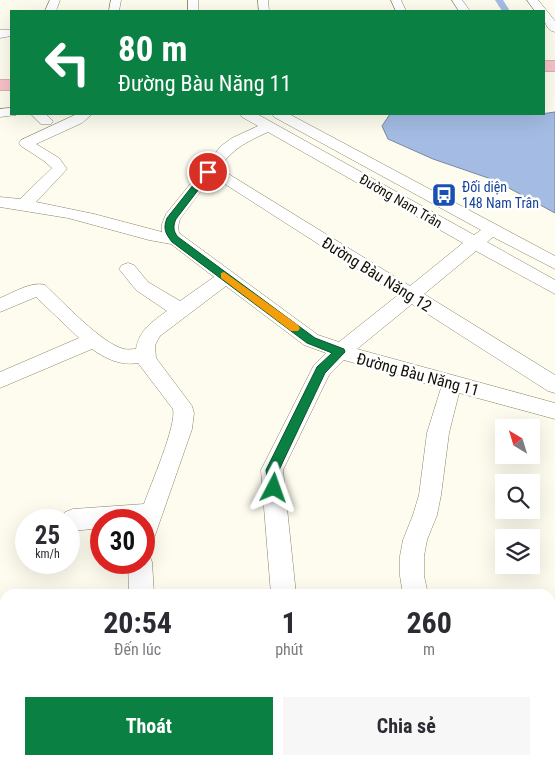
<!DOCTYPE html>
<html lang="vi">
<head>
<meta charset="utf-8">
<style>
	body { margin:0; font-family:"Roboto Condensed",sans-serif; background:#f7f7f7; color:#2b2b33; height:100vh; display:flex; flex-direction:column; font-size:19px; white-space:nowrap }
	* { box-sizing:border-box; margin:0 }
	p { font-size:16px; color:#7c7c81 }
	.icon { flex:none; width:28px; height:28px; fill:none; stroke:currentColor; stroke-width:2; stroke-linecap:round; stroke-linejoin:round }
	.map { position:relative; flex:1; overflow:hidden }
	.panel { position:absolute; left:0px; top:589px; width:555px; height:176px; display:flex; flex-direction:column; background:#fff; border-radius:15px 15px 0 0; box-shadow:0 5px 20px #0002 }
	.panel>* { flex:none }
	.guide { position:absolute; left:10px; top:10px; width:535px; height:105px; border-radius:0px; box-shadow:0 5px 20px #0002; background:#0b8043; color:#fff; overflow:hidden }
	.needle { width:32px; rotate:322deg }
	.tools { position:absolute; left:495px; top:419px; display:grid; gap:10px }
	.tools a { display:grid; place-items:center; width:45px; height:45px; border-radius:0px; background:#fff; box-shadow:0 5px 20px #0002; font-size:25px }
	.speed { position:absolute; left:15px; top:509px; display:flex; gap:10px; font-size:25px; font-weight:700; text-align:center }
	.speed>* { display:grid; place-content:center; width:65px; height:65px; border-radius:50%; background:#fff; box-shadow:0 5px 20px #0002; line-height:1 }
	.speed small { font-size:12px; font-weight:400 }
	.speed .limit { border:8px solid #d22; background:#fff; color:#111 }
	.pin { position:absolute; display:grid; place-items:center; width:42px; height:42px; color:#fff; margin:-21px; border:2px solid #fff; border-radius:50%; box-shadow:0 1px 5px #0007 }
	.me { position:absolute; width:55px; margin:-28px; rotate:4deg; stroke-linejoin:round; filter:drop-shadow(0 0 4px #0008) }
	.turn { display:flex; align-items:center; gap:18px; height:105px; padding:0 25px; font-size:22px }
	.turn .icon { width:65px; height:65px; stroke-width:2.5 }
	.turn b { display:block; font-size:35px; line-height:42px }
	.eta { display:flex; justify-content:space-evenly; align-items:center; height:85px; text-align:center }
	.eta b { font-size:30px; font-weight:700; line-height:35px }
	.primary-button { display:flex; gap:10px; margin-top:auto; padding:10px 25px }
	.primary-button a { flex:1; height:58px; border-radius:0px; background:#0b8043; color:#fff; font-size:20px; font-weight:700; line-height:58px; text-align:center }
	.primary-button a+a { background:#f7f7f7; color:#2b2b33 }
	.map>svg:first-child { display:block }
	.water { fill:#a4bce3; stroke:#7989a1 }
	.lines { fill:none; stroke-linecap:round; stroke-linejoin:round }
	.canal { fill:#a4bce3; fill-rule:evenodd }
	.minor-casing { stroke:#8a8567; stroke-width:1 }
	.major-casing { stroke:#a8686e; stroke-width:1 }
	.minor { fill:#fff; fill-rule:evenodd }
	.major { fill:#fac0ca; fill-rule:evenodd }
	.route { fill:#0b8043; stroke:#07532c }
	.slow { fill:#f59e0b }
	.labels { text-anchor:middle; stroke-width:5; stroke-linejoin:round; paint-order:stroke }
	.far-transit-label { font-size:14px; fill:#164399; stroke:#fff; text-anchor:start }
	.far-street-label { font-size:14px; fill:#141207; stroke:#fff }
	.street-label { font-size:16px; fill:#141207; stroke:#fff }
</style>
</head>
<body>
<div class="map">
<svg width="555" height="764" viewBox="0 0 555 764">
	<rect width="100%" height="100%" fill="#fefcef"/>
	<!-- water -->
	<path class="water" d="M 555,112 L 555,213 L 494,180 L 433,159 L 388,139 L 382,126 L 390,114 L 541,114 Z"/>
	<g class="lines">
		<!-- canal -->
		<path class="canal" d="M 495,0 L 503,0 L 510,11 L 502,11 Z"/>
		<defs>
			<path id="minor" d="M 50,0 L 60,0 L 56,11 L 45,11 Z
				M 111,0 L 121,0 L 119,11 L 109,11 Z
				M 188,0 L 198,0 L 198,11 L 188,11 Z
				M 258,0 L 268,0 L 269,11 L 259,11 Z
				M 391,0 L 401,0 L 406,11 L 396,11 Z
				M 452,0 L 462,0 L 470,11 L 459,11 Z
				M 527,0 L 538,0 L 555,21 L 555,32 C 545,30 544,20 544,11 L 535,11 Z
				M 0,30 L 11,30 L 11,36 L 0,38 Z
				M 11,108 L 11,114 L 16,115 L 0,117 L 0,109 Z
				M 31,114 L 46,114 L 53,121 L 51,124 L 41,124 Z
				M 77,114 L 92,114 L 82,123 L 36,144 L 59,158 L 67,169 L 36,202 L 94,214 L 162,232 L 162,224 L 166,214 L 221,146 L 232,138 L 258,126 L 242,117 L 240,114 L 257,114 L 474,235 L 481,230 L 274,117 L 272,114 L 289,114 L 555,256 L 555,269 L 493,237 L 487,242 L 555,280 L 555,294 L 476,251 L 424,294 L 555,375 L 555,393 L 548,391 L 412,304 L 357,349 L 555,403 L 555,419 L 459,393 L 449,433 L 441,495 L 437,515 L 427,540 L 424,556 L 424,576 L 428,594 L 403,594 L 400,576 L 400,556 L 403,540 L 413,515 L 419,495 L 427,433 L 441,388 L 344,360 L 329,375 L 283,470 L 296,594 L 271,594 L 261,470 L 314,365 L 326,353 L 304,345 L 226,286 L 160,336 L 155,345 L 156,358 L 192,406 L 194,413 L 192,429 L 152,544 L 144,547 L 144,520 L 101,520 L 101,528 L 73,531 L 69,529 L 69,520 L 61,520 L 65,512 L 73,509 L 144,504 C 150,486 177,425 173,409 L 138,363 C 121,366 106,359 92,349 L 0,388 L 0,372 L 79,338 L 36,297 L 0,312 L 0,298 C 13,293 31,281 45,285 C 62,301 102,344 124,349 C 128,350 132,349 136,349 C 139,330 153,321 167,311 L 136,290 L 119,269 L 122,265 L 128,263 L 134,265 L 148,282 L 180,301 L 214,277 L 171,244 L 149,240 L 68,218 L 0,207 L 0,197 L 20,199 L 52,168 L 44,161 L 21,146 L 19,143 L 21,140 ZM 268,132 L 463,243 L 410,286 L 227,173 L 217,170 C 235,147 243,144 268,132 ZM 211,178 L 217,179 L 398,295 L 339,342 L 318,335 L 179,233 L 178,227 L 180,219 Z
				M 144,552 L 149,554 L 152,562 L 154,594 L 129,594 L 128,562 L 144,562 Z
				M 0,684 L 5,686 L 5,715 L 0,713 Z
				M 550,716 L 555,718 L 555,748 L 550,746 Z
				M 97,760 L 128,760 L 127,764 L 95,764 Z
				M 279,760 L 338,760 L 340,764 L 277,764 Z"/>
			<path id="major" d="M 544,61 L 555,61 L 555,71 L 544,71 Z
				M 0,80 L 11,80 L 11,90 L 0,90 Z"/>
		</defs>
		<!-- minor casing -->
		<use href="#minor" class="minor-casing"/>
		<!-- major casing -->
		<use href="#major" class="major-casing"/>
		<!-- minor -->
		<use href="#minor" class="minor"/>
		<!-- major -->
		<use href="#major" class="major"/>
	</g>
	<!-- route -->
	<path class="route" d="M 208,169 L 212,172 L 176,219 C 173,226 173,231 178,237 L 315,338 L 344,349 L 345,352 L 325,373 L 279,470 L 280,488 L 279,492 L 274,493 L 269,492 L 266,470 L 317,367 L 332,353 L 307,343 L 172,242 C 165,233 163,228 167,218 L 205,170 Z"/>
	<!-- slow -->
	<path class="slow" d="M 224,272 L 298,325 L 300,328 L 298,331 L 291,331 L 221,278 L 221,273 Z"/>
	<!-- icons -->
	<defs>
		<symbol id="bus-square" viewBox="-11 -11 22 22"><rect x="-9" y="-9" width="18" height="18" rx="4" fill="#1a4fb4" stroke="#fff"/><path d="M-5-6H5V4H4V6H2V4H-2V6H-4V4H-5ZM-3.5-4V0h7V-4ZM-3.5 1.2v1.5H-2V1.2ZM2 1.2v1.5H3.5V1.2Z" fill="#fff"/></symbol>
	</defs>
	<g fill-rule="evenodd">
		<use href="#bus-square" x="430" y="181" width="28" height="28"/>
	</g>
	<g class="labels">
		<!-- far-transit labels -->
		<g class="far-transit-label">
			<text x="462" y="192">Đối diện<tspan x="462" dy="16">148 Nam Trân</tspan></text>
		</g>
		<!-- far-street labels -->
		<g class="far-street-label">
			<text transform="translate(401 201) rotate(30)" y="5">Đường Nam Trân</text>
		</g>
		<!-- street labels -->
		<g class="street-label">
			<text transform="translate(377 274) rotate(32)" y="6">Đường Bàu Năng 12</text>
			<text transform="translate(418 374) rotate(15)" y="6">Đường Bàu Năng 11</text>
		</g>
	</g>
</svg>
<div class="tools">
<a><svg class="needle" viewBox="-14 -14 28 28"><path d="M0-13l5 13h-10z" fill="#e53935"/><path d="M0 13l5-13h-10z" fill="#7c7c81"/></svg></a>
<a><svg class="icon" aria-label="search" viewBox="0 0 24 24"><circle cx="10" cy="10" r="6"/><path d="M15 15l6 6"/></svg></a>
<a><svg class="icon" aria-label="layers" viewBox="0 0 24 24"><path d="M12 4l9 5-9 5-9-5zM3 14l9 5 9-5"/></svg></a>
</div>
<div class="speed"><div>25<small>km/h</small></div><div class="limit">30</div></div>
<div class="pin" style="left:208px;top:172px;background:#d93025"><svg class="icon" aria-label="arrive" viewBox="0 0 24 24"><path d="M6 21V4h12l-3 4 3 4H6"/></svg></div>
<svg class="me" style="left:274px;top:488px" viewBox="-20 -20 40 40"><path d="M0-17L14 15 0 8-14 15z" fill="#0b8043" stroke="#fff" stroke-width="4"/></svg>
<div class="guide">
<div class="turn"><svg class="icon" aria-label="left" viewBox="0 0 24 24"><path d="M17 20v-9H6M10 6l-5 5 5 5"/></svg><div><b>80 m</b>Đường Bàu Năng 11</div></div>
</div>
<section class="panel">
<div class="eta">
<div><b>20:54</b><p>Đến lúc</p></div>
<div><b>1</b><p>phút</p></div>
<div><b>260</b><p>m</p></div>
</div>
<div class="primary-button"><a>Thoát</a><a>Chia sẻ</a></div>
</section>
</div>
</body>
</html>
